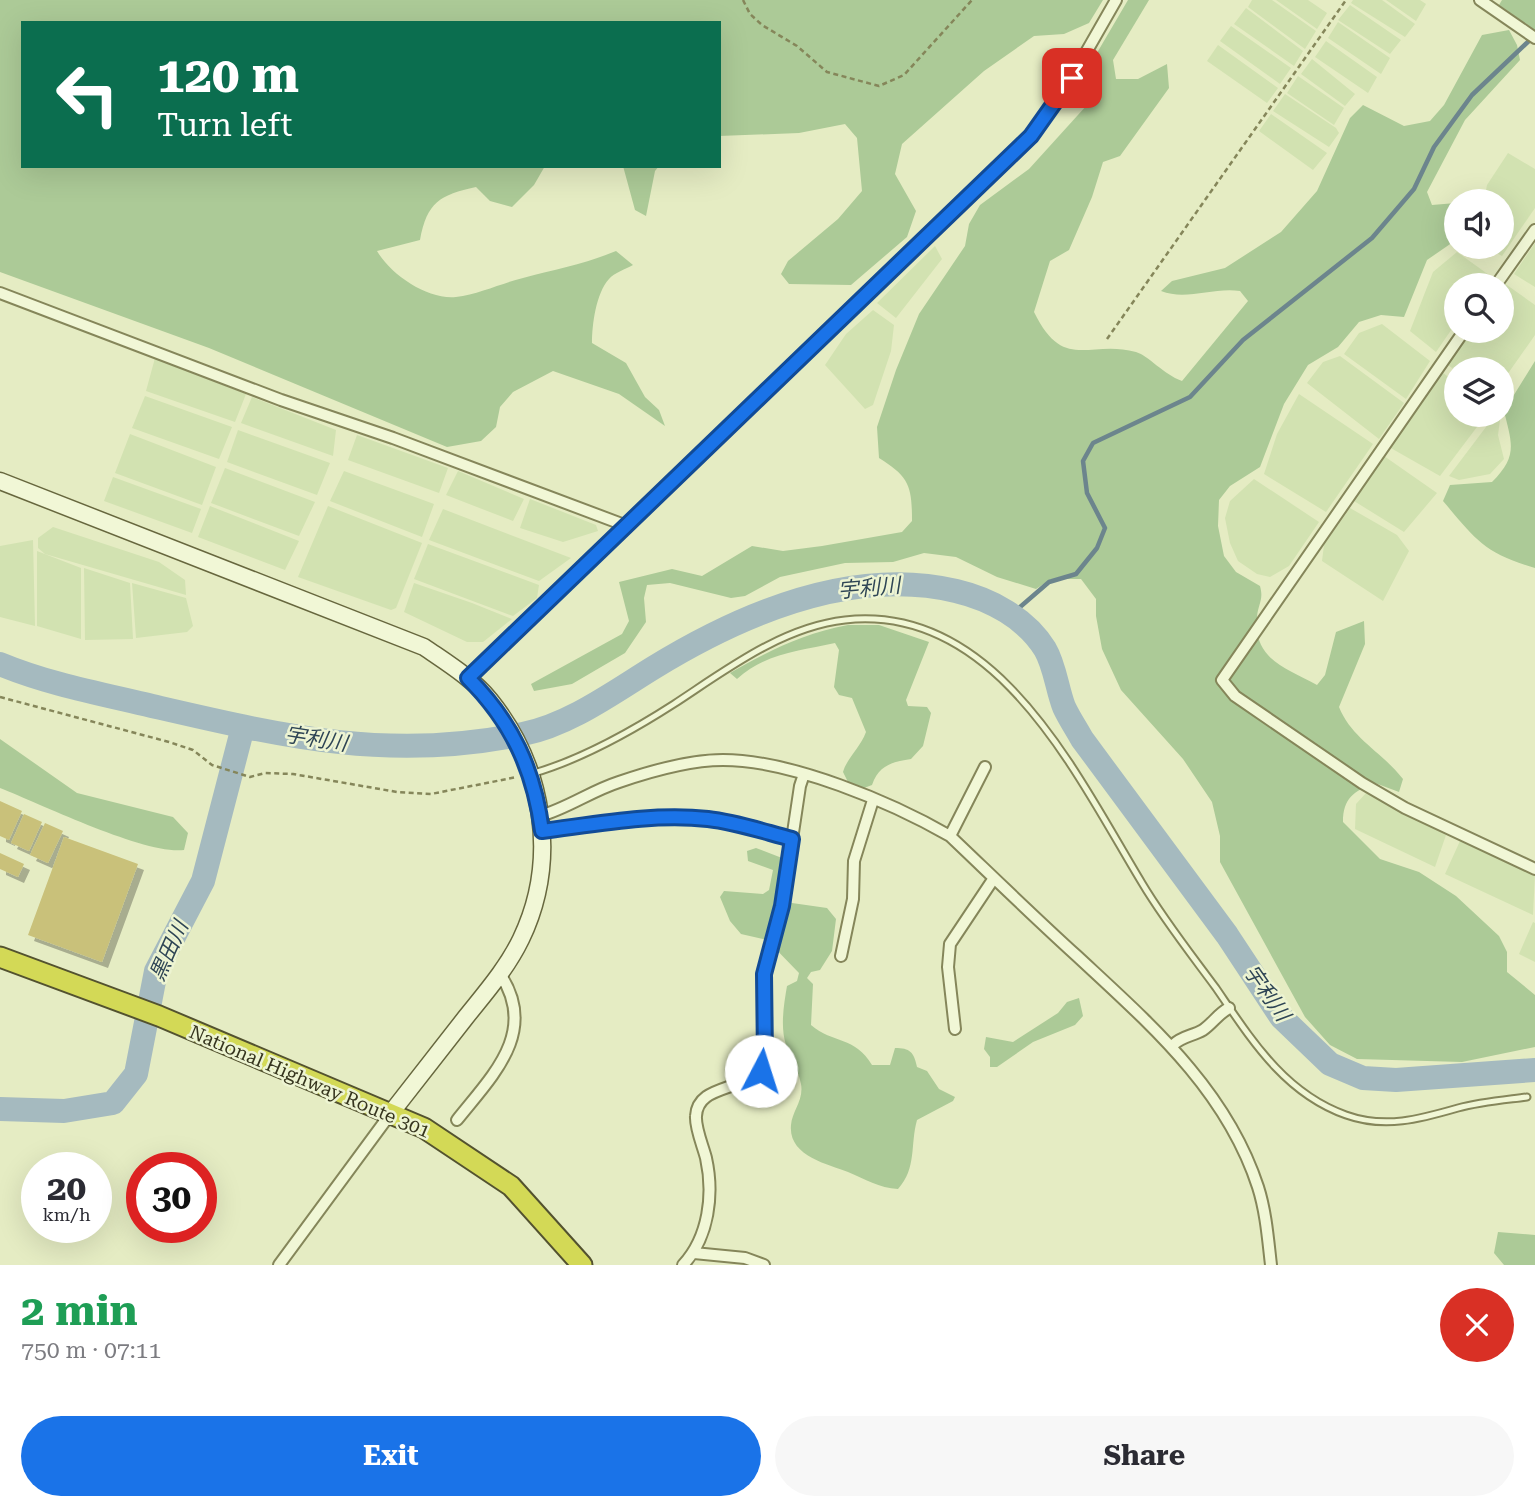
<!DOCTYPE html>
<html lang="en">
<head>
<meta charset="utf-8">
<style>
	body { margin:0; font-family:"Roboto Serif","Noto Sans JP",serif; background:#f7f7f7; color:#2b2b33; height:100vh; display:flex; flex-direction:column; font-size:26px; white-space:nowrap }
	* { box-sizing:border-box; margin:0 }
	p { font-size:23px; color:#7c7c81 }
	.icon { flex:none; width:38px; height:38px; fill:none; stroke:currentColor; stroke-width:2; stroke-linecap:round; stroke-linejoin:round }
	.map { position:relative; height:1265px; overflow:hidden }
	.side { display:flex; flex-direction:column; background:#fff; flex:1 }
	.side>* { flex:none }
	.banner { position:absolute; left:21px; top:21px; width:700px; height:147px; border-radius:0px; box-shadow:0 7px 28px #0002; background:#0b6e4f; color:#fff; overflow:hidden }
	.tools { position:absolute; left:1444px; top:189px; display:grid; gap:14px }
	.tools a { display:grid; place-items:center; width:70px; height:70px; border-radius:50%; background:#fff; box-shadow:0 7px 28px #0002; font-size:35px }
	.speed { position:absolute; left:21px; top:1152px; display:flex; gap:14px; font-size:35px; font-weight:700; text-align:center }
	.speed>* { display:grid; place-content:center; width:91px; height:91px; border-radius:50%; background:#fff; box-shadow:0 7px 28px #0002; line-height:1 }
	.speed small { font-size:18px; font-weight:400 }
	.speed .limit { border:10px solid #d22; background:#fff; color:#111 }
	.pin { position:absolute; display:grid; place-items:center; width:60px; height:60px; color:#fff; margin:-30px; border-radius:14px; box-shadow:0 4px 10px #0006 }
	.me { position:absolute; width:77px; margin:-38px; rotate:5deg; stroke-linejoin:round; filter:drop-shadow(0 0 5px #0008) }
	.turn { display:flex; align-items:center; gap:24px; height:147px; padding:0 21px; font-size:32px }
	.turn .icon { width:91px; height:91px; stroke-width:2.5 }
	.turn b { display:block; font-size:49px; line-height:60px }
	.round { display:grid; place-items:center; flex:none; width:74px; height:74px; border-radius:37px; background:#f7f7f7 }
	.head { display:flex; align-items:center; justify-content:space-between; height:119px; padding:0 21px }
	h1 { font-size:42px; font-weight:700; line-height:52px; color:#1e9e55 }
	.button { display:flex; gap:14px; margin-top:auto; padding:14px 21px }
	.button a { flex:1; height:80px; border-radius:42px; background:#1a73e8; color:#fff; font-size:28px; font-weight:700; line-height:80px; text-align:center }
	.button a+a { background:#f7f7f7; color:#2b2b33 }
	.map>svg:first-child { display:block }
	.farmland { fill:#d2e2b1 }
	.green { fill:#acca97 }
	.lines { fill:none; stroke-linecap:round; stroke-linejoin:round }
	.stream { stroke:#6c858d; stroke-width:4.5 }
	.river { stroke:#a5babf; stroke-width:24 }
	.building { fill:#c9c17a; filter:url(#shadow) }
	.lane-casing { stroke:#85865a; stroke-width:9 }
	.street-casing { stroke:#85865a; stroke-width:14 }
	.secondary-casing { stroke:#67673e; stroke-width:19 }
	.highway-casing { stroke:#53522f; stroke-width:23 }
	.path { stroke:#85865a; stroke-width:2.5; stroke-dasharray:5 3.5; stroke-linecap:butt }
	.lane { stroke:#f1f7d6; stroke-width:5 }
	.street { stroke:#f1f7d6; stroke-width:10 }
	.secondary { stroke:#f1f7d6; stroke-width:16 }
	.highway { stroke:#d3d956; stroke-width:19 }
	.route-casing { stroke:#114b97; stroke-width:18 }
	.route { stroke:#1a73e8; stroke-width:12 }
	.labels { text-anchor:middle; stroke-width:5; stroke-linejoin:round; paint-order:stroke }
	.street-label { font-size:19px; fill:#36351e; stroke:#edf4d2 }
	.water-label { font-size:21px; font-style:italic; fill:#2e4555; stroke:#edf4d2 }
</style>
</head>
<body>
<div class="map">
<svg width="1535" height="1265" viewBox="0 0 1535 1265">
	<defs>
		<filter id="shadow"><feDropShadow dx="6" dy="6" stdDeviation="0" flood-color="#0004"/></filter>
	</defs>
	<rect width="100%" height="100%" fill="#e5ecc3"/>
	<!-- farmland -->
	<path class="farmland" d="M 1252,0 L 1272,0 L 1316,31 L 1305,49 L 1248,7 Z
		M 1276,0 L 1308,0 L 1327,13 L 1317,29 Z
		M 1353,0 L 1382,0 L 1415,24 L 1405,37 L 1351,3 Z
		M 1386,0 L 1420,0 L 1426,4 L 1416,21 Z
		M 1350,5 L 1401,40 L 1390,54 L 1338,20 Z
		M 1246,8 L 1303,51 L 1294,66 L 1234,24 Z
		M 1338,22 L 1390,58 L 1381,74 L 1328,38 Z
		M 1231,26 L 1291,68 L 1280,84 L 1220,41 Z
		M 1326,41 L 1377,77 L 1368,93 L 1315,57 Z
		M 1218,45 L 1278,88 L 1267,103 L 1207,61 Z
		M 1312,59 L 1355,94 L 1345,106 L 1301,74 Z
		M 1298,76 L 1344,108 L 1334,125 L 1287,93 Z
		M 1285,94 L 1336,128 L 1339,133 L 1329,147 L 1273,111 Z
		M 1271,114 L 1327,153 L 1313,170 L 1259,131 Z
		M 1508,153 L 1535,169 L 1535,208 L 1502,256 L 1486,247 L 1502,247 L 1502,201 L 1484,201 L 1487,185 Z
		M 1535,243 L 1535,287 L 1514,274 Z
		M 935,246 L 942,259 L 896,318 L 877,303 Z
		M 1457,252 L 1489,275 L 1482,285 L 1456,285 L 1456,323 L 1436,352 L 1410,331 L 1433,272 Z
		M 1504,283 L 1535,305 L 1535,335 L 1502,382 L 1502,369 L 1456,371 L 1448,365 L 1471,331 L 1502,331 Z
		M 873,310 L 894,325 L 891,351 L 873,405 L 865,409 L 825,365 L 846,334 Z
		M 1382,324 L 1430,361 L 1406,399 L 1344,354 L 1359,333 Z
		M 1340,356 L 1404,403 L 1379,439 L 1307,383 L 1323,362 Z
		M 155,358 L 246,394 L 235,422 L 146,391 Z
		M 1442,372 L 1456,383 L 1456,415 L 1486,415 L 1440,476 L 1389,447 Z
		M 1299,394 L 1373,444 L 1326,512 L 1264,474 L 1277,434 Z
		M 145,396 L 232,427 L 219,459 L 132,428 Z
		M 252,397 L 336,430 L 333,456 L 241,423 Z
		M 1495,415 L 1500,420 L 1498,435 L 1504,459 L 1490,474 L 1459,480 L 1449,476 Z
		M 238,430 L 330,463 L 317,495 L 227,462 Z
		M 130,434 L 216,467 L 202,505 L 115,473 Z
		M 357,435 L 448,468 L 439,493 L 348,460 Z
		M 1384,456 L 1437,493 L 1404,532 L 1354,501 Z
		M 225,468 L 315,502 L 299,536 L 211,503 Z
		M 344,471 L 434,504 L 422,537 L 330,501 Z
		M 458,471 L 524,499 L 513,521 L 446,495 Z
		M 113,477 L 201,509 L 192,533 L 104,501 Z
		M 1254,479 L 1319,522 L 1289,566 L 1270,577 L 1257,574 L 1238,561 L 1230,543 L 1225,518 L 1230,501 Z
		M 530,499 L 596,525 L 598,531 L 563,542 L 520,528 Z
		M 210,506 L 299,541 L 285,570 L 198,537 Z
		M 328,506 L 422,543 L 396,608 L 391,610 L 298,577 Z
		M 1350,508 L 1397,535 L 1409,551 L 1383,601 L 1322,561 L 1324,545 Z
		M 443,509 L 571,558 L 539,581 L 429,540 Z
		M 53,527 L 159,562 L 185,580 L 186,595 L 45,554 L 38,548 L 38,538 Z
		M 33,540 L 35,626 L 0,617 L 0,546 Z
		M 428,544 L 539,585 L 537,598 L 513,616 L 414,579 Z
		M 37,551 L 81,568 L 81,639 L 37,626 Z
		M 84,568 L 130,583 L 133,639 L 85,640 Z
		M 132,583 L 186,598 L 193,626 L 187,632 L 136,638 Z
		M 414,583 L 472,603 L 512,619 L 483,642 L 467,642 L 404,612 Z
		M 1366,793 L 1446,835 L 1435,867 L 1355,829 L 1356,804 Z
		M 1460,841 L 1535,874 L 1533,915 L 1445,874 Z
		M 1533,922 L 1535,923 L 1535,962 L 1519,954 Z"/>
	<!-- green -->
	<path class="green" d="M 0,0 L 1103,0 L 1089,23 L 1064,34 L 1034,36 L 984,71 L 902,144 L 895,174 L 916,211 L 907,237 L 851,285 L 789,284 L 781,274 L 788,261 L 838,219 L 862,191 L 857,138 L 845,124 L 799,133 L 719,136 L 719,23 L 23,23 L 23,166 L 545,166 L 534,185 L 512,207 L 490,201 L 476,187 C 440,195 427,202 420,240 L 377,251 C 391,275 428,300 456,297 C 479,294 502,283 523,278 C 556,269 585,264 616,251 L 633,265 C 626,269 614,273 609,279 C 596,293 592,325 592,343 L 626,363 L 645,397 L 659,410 L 665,426 L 619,394 L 553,371 L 513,392 L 500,407 L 496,427 L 481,441 L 447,447 L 209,348 L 0,272 Z
		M 1128,0 L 1149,0 L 1113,60 L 1116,79 L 1138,79 L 1167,64 L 1169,88 L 1120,156 L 1103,162 L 1092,197 L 1069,250 L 1050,261 L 1034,312 C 1064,373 1089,339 1136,352 C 1149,356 1163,374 1182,381 L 1248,301 L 1240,291 C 1213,287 1186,301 1161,291 L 1172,281 L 1225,268 L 1281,232 L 1317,191 L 1350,118 L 1363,105 L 1404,126 L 1430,121 L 1444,105 L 1482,35 L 1509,30 L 1517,45 L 1520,60 L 1465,120 L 1427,192 L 1432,205 L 1456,203 L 1456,240 L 1427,260 L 1404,317 L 1381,315 L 1359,322 L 1338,347 L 1308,365 L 1284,404 L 1260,467 L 1230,486 L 1219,500 L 1218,526 L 1224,556 L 1236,572 L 1260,586 C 1264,600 1258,604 1257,617 C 1253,660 1286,668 1317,685 L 1325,675 L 1336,632 L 1364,621 L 1365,644 L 1339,707 C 1352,739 1381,751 1403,779 L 1399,792 L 1375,783 C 1354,791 1343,798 1343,822 L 1380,859 L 1419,872 L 1456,896 L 1499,936 L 1507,952 L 1507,972 L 1535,995 L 1535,1047 L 1462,1062 L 1357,1059 L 1330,1045 L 1305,1017 L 1220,862 L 1220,836 L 1212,802 L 1183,759 L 1121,690 L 1102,649 L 1096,616 L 1096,599 L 1081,579 L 1051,579 L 1036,589 L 997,577 L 956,557 L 924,553 L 893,562 L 845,563 L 780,577 L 745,596 L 731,598 L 670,583 L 647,585 L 644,598 L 646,622 L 625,653 L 572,684 L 534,691 L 531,684 L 622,634 L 629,621 L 619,582 L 672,569 L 702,576 L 752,546 L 783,551 L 822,546 L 902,532 L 912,521 C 912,485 909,477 879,458 L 877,427 L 896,370 L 919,314 L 965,246 L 969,224 L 980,205 L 1029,169 L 1087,105 L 1084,75 Z
		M 1502,0 L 1535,0 L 1535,30 L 1499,5 Z
		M 623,166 L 659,166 L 655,171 L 646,216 L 635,210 Z
		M 1535,361 L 1535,568 C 1484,553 1476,540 1443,501 L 1450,485 L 1492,482 C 1518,456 1512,444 1504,411 Z
		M 848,625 L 879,625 L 929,642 L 906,700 L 908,706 L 927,707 L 931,713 L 923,746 L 911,759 C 892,762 879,765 872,785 L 864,788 L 848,782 L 843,772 C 847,758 860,748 866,732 L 852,698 L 839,695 L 834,687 L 839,650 L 835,643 C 799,651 766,653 737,679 L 730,673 C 770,650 802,634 848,625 Z
		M 0,739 L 77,793 L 173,817 L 188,833 L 184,850 C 145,855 41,804 0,788 Z
		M 756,848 L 782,858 L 780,897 L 792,903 L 827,908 L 836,919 L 832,951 L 820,970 L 811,972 L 807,978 L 813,984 L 811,1025 C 833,1044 855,1036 872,1065 L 890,1065 L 895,1048 C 910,1048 914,1052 917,1067 L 927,1071 L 939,1089 L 955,1097 L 953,1101 L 917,1120 C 910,1145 917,1168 898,1189 C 879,1188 865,1179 848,1172 C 827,1164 788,1156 791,1125 C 792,1111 804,1100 801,1084 C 798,1069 791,1059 786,1045 C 780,1026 784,1004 787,986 L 797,981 L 799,973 L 767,940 L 741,934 L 730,921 L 720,897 L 724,891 L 763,894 L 769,890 L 773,870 L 748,861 L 747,851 Z
		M 1079,998 L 1083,1016 L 1075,1025 L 1033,1042 L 997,1067 L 990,1067 L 990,1057 L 984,1049 L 986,1037 L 1013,1042 L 1058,1013 L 1067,1002 Z
		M 1498,1232 L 1535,1235 L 1535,1265 L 1504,1265 L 1494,1253 Z"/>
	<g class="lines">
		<!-- stream -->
		<path class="stream" d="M 1012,614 L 1049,582 L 1076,574 L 1097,548 L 1105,528 L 1087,493 L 1083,461 L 1093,443 L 1190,397 L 1243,340 L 1372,238 L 1414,189 L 1434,147 L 1472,95 L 1532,38"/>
		<!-- river -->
		<path class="river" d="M 0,664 C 48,684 102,694 152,706 C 282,736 389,762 523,734 C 569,725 614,692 653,668 C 741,614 851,566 956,591 C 990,599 1026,618 1045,649 C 1055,666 1057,689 1064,707 C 1069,718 1076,728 1082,739 L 1227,935 L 1281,1017 L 1330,1064 L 1363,1078 L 1396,1080 L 1535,1070
			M 0,1109 L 64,1111 L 113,1103 L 136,1074 L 156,971 L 203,881 L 243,727"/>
	</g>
	<!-- building -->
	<path class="building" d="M 0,801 L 22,811 L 9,840 L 0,836 Z
		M 24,814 L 42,822 L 29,851 L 11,843 Z
		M 45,823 L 63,831 L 48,863 L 30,855 Z
		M 64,837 L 138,864 L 102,962 L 28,935 Z
		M 0,853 L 24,864 L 18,877 L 0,869 Z"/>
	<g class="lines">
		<defs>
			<path id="lane" d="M 531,774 C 580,760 632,731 674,704 C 726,670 782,627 845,620 C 997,603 1077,776 1142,883 C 1164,920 1191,954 1216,988 C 1251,1039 1284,1093 1346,1115 C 1385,1129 1420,1119 1458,1108 C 1480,1102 1504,1100 1527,1097"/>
			<path id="street" d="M 1480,0 L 1535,38
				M 1496,285 L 1535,230
				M 0,293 L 281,400 L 393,438 L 627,526
				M 1464,331 L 1222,680 L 1235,696 L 1362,783 L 1405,808 L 1535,869
				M 468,678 L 1031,137 L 1072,77 L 1116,0
				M 540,816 C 568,808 591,791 619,782 C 651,771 689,760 723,760 C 791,760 891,802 950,836 C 992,876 1034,917 1077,956 C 1150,1024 1226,1089 1258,1187 C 1266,1212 1268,1239 1271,1265
				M 542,831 C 597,824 653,813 708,819 C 736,823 765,832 792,840
				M 950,836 L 985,767
				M 841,956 L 853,899 L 854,861 L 873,800
				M 955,1029 L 948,967 L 950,944 L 994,878
				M 1173,1045 C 1182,1036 1193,1036 1203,1030 C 1213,1023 1218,1014 1229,1008
				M 457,1120 C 492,1076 539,1032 500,974
				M 694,1253 L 745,1258 L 764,1265
				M 279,1265 L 391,1113
				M 683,1265 C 709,1237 714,1194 706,1158 C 703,1146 695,1128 696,1116 C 698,1080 754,1095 765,1058 L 764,974 L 782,906 L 800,786 L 804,774"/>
			<path id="secondary" d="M 0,481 L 424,647 C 447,663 472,678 490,700 C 544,767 559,860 521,939 C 507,968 486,992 466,1017 C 441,1049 416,1081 391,1113"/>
			<path id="highway" d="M 0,957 L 159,1016 L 424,1128 L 511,1186 L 582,1265"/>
		</defs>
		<!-- lane casing -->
		<use href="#lane" class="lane-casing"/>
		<!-- street casing -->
		<use href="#street" class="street-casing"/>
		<!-- secondary casing -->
		<use href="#secondary" class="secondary-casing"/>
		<!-- highway casing -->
		<use href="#highway" class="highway-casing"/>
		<!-- path -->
		<path class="path" d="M 743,0 L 750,14 L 762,25 L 797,46 L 827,72 L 879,86 L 904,75 L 972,0
			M 1107,339 L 1346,0
			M 0,697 L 169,742 L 193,750 L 212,765 L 250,777 L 265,773 L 293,774 L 397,792 L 431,794 L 517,777"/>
		<!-- lane -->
		<use href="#lane" class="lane"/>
		<!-- street -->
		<use href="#street" class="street"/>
		<!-- secondary -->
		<use href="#secondary" class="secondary"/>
		<!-- highway -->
		<use href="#highway" class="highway"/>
	</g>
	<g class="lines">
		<defs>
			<path id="route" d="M 761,1071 L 765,1058 L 764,974 L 782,906 L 792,839 C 765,832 736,822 708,819 C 653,813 597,824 542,831 C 534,770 512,722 468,678 L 1031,136 L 1072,78"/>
		</defs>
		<!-- route casing -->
		<use href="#route" class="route-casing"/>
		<!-- route -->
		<use href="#route" class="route"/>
	</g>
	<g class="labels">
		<!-- street labels -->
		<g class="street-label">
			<text transform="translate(310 1081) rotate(23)" y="7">National Highway Route 301</text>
		</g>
		<!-- water labels -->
		<g class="water-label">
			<text transform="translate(869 588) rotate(-5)" y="7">宇利川</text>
			<text transform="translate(316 739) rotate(9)" y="7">宇利川</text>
			<text transform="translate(169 951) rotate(-66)" y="7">黒田川</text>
			<text transform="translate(1267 993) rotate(55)" y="7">宇利川</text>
		</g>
	</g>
</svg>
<div class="tools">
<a><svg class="icon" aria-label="sound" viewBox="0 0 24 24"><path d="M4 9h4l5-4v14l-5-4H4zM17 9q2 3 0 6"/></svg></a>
<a><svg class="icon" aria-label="search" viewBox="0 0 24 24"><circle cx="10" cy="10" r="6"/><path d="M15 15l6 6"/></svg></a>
<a><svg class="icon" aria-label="layers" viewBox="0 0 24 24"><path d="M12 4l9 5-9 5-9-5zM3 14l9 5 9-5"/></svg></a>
</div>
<div class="speed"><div>20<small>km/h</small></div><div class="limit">30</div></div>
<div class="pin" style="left:1072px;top:78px;background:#d93025"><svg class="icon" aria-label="arrive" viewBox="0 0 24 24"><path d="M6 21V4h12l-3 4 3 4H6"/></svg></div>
<svg class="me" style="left:761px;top:1071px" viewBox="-20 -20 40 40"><circle r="19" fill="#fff"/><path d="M0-13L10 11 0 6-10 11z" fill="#1a73e8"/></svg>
<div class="banner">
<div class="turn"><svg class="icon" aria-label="left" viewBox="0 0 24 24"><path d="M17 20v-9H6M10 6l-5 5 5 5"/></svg><div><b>120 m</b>Turn left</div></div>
</div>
</div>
<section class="side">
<div class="head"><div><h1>2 min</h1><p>750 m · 07:11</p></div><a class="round" style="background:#d93025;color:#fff"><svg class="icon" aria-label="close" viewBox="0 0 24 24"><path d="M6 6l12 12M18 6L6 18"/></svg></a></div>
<div class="button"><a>Exit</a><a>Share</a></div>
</section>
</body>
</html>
